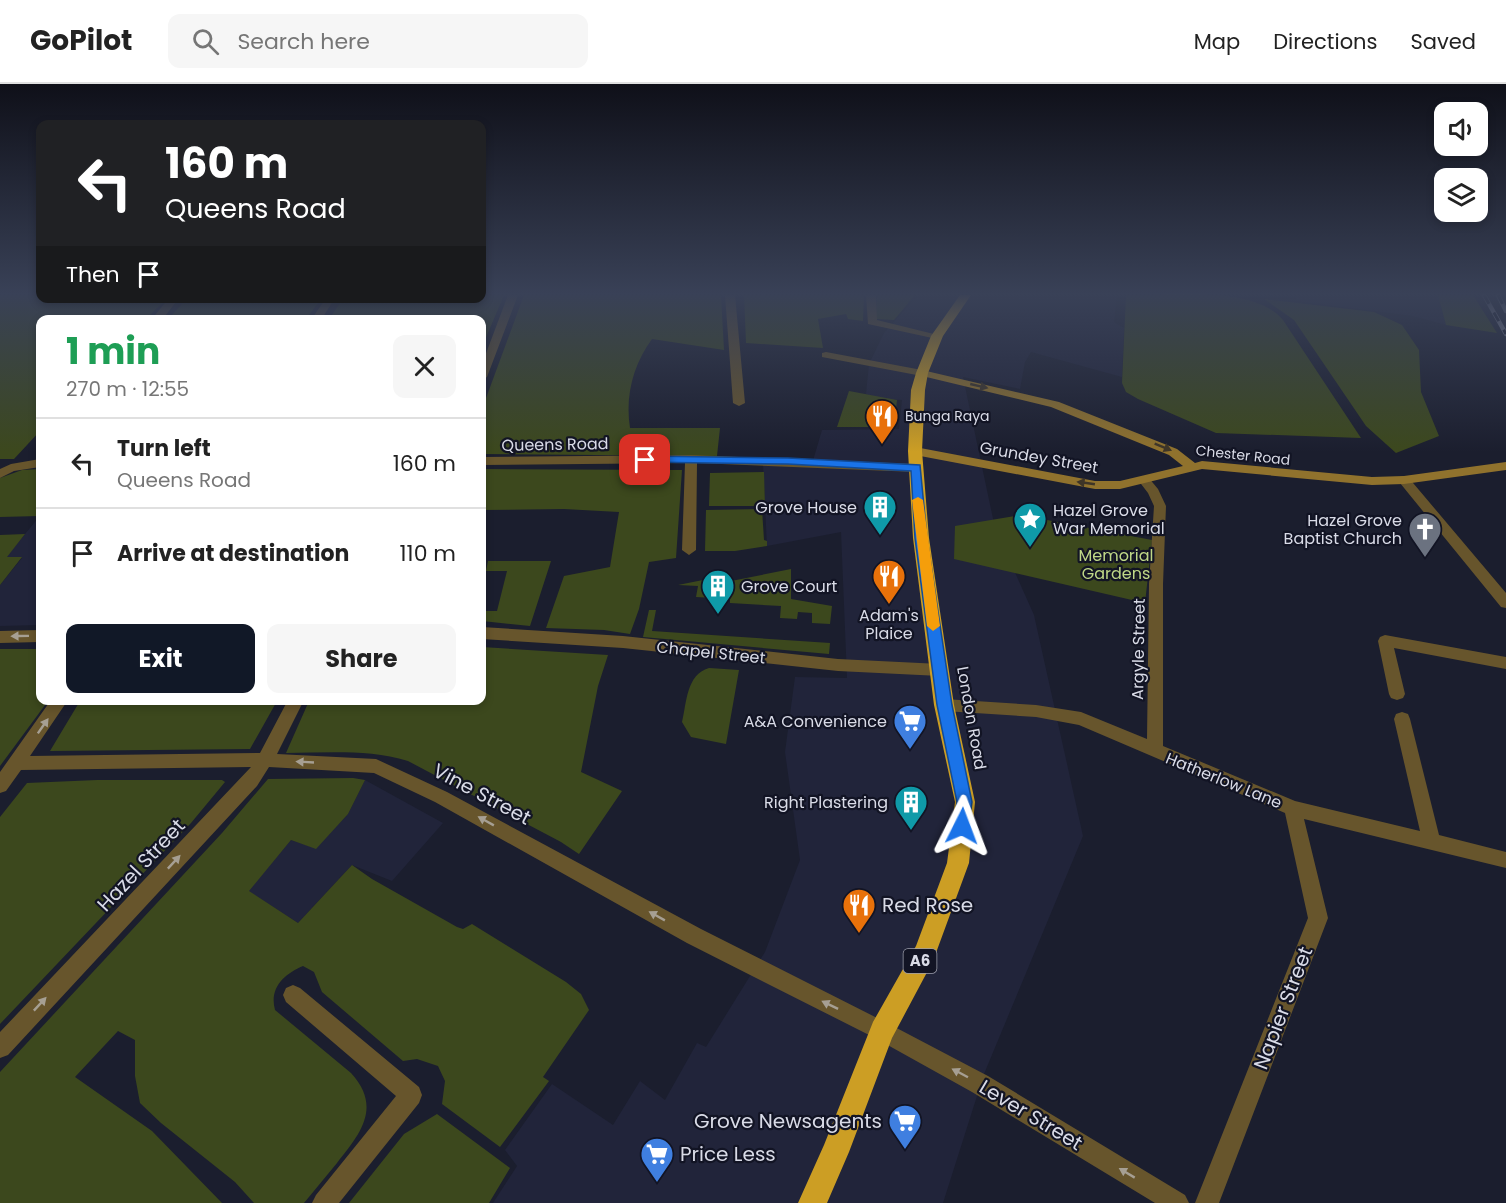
<!DOCTYPE html>
<html lang="en">
<head>
<meta charset="utf-8">
<style>
	body { margin:0; font-family:Poppins,sans-serif; background:#f6f6f6; color:#222; height:100vh; display:flex; flex-direction:column; font-size:22px; white-space:nowrap }
	* { box-sizing:border-box; margin:0 }
	p { font-size:20px; color:#767676 }
	.icon { flex:none; width:33px; height:33px; fill:none; stroke:currentColor; stroke-width:2; stroke-linecap:round; stroke-linejoin:round }
	.map { position:relative; flex:1; overflow:hidden }
	.sheet { position:absolute; left:36px; top:231px; width:450px; height:390px; display:flex; flex-direction:column; background:#fff; border-radius:12px; box-shadow:0 3px 9px #0003 }
	.sheet>* { flex:none }
	.top-card { position:absolute; left:36px; top:36px; width:450px; height:183px; border-radius:12px; box-shadow:0 3px 9px #0003; background:#202124; color:#fff; overflow:hidden }
	.tools { position:absolute; left:1434px; top:18px; display:grid; gap:12px }
	.tools a { display:grid; place-items:center; width:54px; height:54px; border-radius:12px; background:#fff; box-shadow:0 3px 9px #0003; font-size:30px }
	.pin { position:absolute; display:grid; place-items:center; width:51px; height:51px; color:#fff; margin:-26px; border-radius:12px; box-shadow:0 3px 9px #0006 }
	.me { position:absolute; width:66px; margin:-33px; rotate:3deg; stroke-linejoin:round; filter:drop-shadow(0 0 4px #0008) }
	.turn { display:flex; align-items:center; gap:21px; height:126px; padding:0 30px; font-size:27px }
	.turn .icon { width:78px; height:78px; stroke-width:2.5 }
	.turn b { display:block; font-size:42px; line-height:51px }
	.then { display:flex; align-items:center; height:57px; padding:0 30px; background:#0003; gap:12px; font-size:22px }
	.round { display:grid; place-items:center; flex:none; width:63px; height:63px; border-radius:12px; background:#f6f6f6 }
	.overview { display:flex; align-items:center; justify-content:space-between; height:102px; padding:0 30px }
	h1 { font-size:36px; font-weight:700; line-height:45px; color:#1e9e55 }
	.action { display:flex; gap:12px; margin-top:auto; padding:12px 30px }
	.action a { flex:1; height:69px; border-radius:12px; background:#111827; color:#fff; font-size:24px; font-weight:700; line-height:69px; text-align:center }
	.action a+a { background:#f6f6f6; color:#222 }
	ul { padding:0; list-style:none }
	li { display:flex; align-items:center; gap:18px; height:90px; padding:0 30px; border-top:2px solid #e0e0e0 }
	li div { flex:1 }
	li b { display:block; font-size:22px }
	li em { font-style:normal }
	header { display:flex; align-items:center; gap:36px; box-sizing:border-box; height:84px; padding:0 30px; background:#fff; border-bottom:2px solid #e0e0e0 }
	header strong { font-size:28px }
	nav { display:flex; gap:33px; margin-inline-start:auto; font-size:21px }
	.search { width:420px; height:54px; background:#f6f6f6; display:flex; align-items:center; gap:15px; box-sizing:border-box; padding:0 21px; border-radius:12px; color:#767676; font-size:22px }
	.map>svg:first-child { display:block }
	.built { fill:#21243a }
	.green { fill:#3c481d }
	.lines { fill:none; stroke-linecap:round; stroke-linejoin:round }
	.street { fill:#67552c; fill-rule:evenodd }
	.secondary { fill:#90722d; fill-rule:evenodd }
	.highway { fill:#cc9e24; fill-rule:evenodd }
	.rail-casing { stroke:#999ba9; stroke-width:4.5 }
	.rail { stroke:#121424; stroke-width:3; stroke-dasharray:10; stroke-linecap:butt }
	.oneway { fill:#3e3527 }
	.oneway2 { fill:#a69f93 }
	.route { fill:#1a73e8; stroke:#114b97; stroke-width:1.5 }
	.slow { fill:#f59e0b }
	.labels { text-anchor:middle; stroke-width:4.5; stroke-linejoin:round; paint-order:stroke }
	.far-poi-label { font-size:14px; fill:#d9dbe7; stroke:#121424; text-anchor:start }
	.far-street-label { font-size:14px; fill:#d9dbe7; stroke:#121424 }
	.shield { fill:#121424; stroke:#9d9fac; stroke-width:1.5 }
	.shield-label { font-size:15px; font-weight:bold; fill:#d9dbe7 }
	.street-label { font-size:16px; fill:#d9dbe7; stroke:#121424 }
	.poi-label { font-size:16px; fill:#d9dbe7; stroke:#121424; text-anchor:end }
	.park-label { font-size:16px; fill:#bfd887; stroke:#121424 }
	.near-street-label { font-size:20px; fill:#d9dbe7; stroke:#121424 }
	.near-poi-label { font-size:20px; fill:#d9dbe7; stroke:#121424; text-anchor:start }
</style>
</head>
<body>
<header>
<strong>GoPilot</strong>
<div class="search"><svg class="icon" aria-label="search" viewBox="0 0 24 24"><circle cx="10" cy="10" r="6"/><path d="M15 15l6 6"/></svg>Search here</div>
<nav><a>Map</a><a>Directions</a><a>Saved</a></nav>
</header>
<div class="map">
<svg width="1506" height="1119" viewBox="0 0 1506 1119">
	<rect width="100%" height="100%" fill="#1b1e2e"/>
	<!-- built -->
	<path class="built" d="M 918,211 L 1117,211 L 1114,238 L 1124,244 L 1122,293 L 1031,268 L 1025,278 L 1020,305 L 963,293 L 995,444 L 1034,531 L 1083,752 L 984,990 L 943,1119 L 493,1119 L 517,1082 L 505,1066 L 552,1000 L 613,1041 L 640,997 L 665,1016 L 697,959 L 706,963 L 765,868 L 800,776 L 785,668 L 795,593 L 847,594 L 841,448 L 767,462 L 763,380 L 812,380 L 822,346 L 899,345 L 902,316 L 882,315 L 866,310 L 869,280 L 884,249 Z
		M 1438,211 L 1446,241 L 1413,232 L 1296,217 L 1296,212 Z
		M 40,432 L 40,541 L 0,542 L 0,501 L 22,474 L 6,473 Z
		M 365,696 L 443,739 L 392,797 L 352,781 L 298,839 L 248,807 L 291,756 L 316,764 L 348,730 Z"/>
	<!-- green -->
	<path class="green" d="M 0,211 L 40,211 L 40,214 L 166,215 L 146,235 L 40,236 L 40,347 L 14,375 L 0,375 Z
		M 482,211 L 504,211 L 482,263 L 482,236 L 329,235 L 343,215 L 482,214 Z
		M 524,211 L 721,211 L 724,266 L 652,255 C 633,281 625,312 630,344 L 720,344 L 717,372 L 482,370 L 482,325 Z
		M 864,211 L 863,237 L 848,235 L 846,230 L 818,235 L 823,264 L 746,259 L 744,211 Z
		M 877,211 L 915,211 L 894,236 L 876,235 Z
		M 1126,211 C 1168,211 1255,201 1283,236 L 1361,354 L 1216,349 L 1138,315 L 1126,308 L 1122,299 Z
		M 1473,211 L 1497,249 L 1446,241 L 1438,211 Z
		M 187,215 L 187,214 L 321,215 L 306,235 L 168,235 Z
		M 1264,215 L 1374,228 L 1402,241 L 1419,266 L 1421,308 L 1439,352 L 1396,369 L 1366,342 L 1294,236 Z
		M 849,307 L 897,316 L 894,343 L 837,343 Z
		M 40,385 L 40,432 L 0,433 L 0,394 L 22,386 Z
		M 482,385 L 682,386 L 676,474 L 649,478 L 639,525 L 630,550 L 604,546 L 546,544 L 564,492 L 610,483 L 619,428 L 564,425 L 482,426 Z
		M 764,388 L 765,422 L 709,422 L 710,389 Z
		M 762,425 L 764,456 L 767,457 L 767,462 L 735,467 L 705,467 L 706,426 Z
		M 1021,431 L 1152,456 L 1145,519 L 954,475 L 955,442 Z
		M 25,450 L 7,473 L 22,473 L 0,501 L 0,451 Z
		M 488,477 L 551,477 L 530,542 L 482,537 L 482,527 L 497,527 L 507,487 L 486,487 Z
		M 791,485 L 791,515 L 832,522 L 830,540 L 812,539 L 812,529 L 798,528 L 797,535 L 780,534 L 781,522 L 730,519 L 730,515 L 696,513 L 698,502 L 678,501 L 708,495 L 711,501 Z
		M 649,526 L 656,526 L 652,547 L 830,559 L 829,570 L 643,553 Z
		M 482,563 L 608,571 L 598,602 L 581,688 L 622,707 L 579,770 L 561,758 L 408,677 C 368,665 327,669 286,669 L 309,617 L 482,616 Z
		M 0,565 L 40,565 L 40,616 L 48,617 L 0,682 Z
		M 709,584 L 739,586 L 726,660 L 691,653 L 682,638 C 687,618 686,591 709,584 Z
		M 80,617 L 80,616 L 277,617 L 250,665 L 50,667 Z
		M 353,694 L 365,696 L 348,730 L 316,765 L 291,756 L 249,807 L 298,839 L 352,781 L 372,795 L 457,843 L 463,845 L 472,840 L 566,898 L 581,910 L 589,926 L 543,993 L 549,997 L 500,1063 L 442,1020 L 445,997 L 438,982 L 417,975 L 403,977 L 322,908 L 314,888 L 303,882 C 284,890 269,904 275,926 L 351,989 C 382,1023 361,1049 337,1079 C 326,1092 315,1106 304,1119 L 254,1119 L 235,1098 L 161,1039 L 140,1019 L 135,992 L 135,956 L 118,947 L 75,993 L 152,1047 L 222,1119 L 0,1119 L 0,988 L 222,749 L 268,695 Z
		M 97,696 L 222,696 L 225,698 L 191,739 L 0,940 L 0,733 L 27,699 Z
		M 437,1030 L 510,1084 L 489,1119 L 349,1119 L 404,1050 Z"/>
	<g class="lines">
		<!-- street -->
		<path class="street" d="M 508,211 L 518,211 L 487,293 L 482,296 L 482,280 Z
			M 725,211 L 735,211 L 745,319 L 739,322 L 733,319 Z
			M 866,211 L 876,211 L 877,236 L 942,252 L 937,255 L 868,240 Z
			M 169,214 L 179,214 L 162,236 L 151,236 Z
			M 326,214 L 335,214 L 321,236 L 311,236 Z
			M 826,268 L 922,286 L 927,289 L 922,292 L 822,273 L 822,269 Z
			M 691,371 L 916,380 L 922,384 L 916,388 L 697,379 L 696,466 L 689,471 L 682,466 L 685,379 L 482,381 L 482,373 Z
			M 40,375 L 40,383 L 14,387 L 0,394 L 0,385 L 11,380 Z
			M 1144,392 L 1148,393 L 1158,405 L 1166,422 L 1163,500 L 1163,662 L 1295,717 L 1420,747 L 1394,635 L 1396,630 L 1402,628 L 1408,630 L 1410,635 L 1439,751 L 1506,768 L 1506,784 L 1304,735 L 1328,834 L 1219,1119 L 1195,1119 L 1308,834 L 1285,729 L 1079,641 L 1036,633 L 944,627 L 938,626 L 936,621 L 938,616 L 944,615 L 1036,621 L 1081,628 L 1147,655 L 1149,500 L 1154,422 L 1148,409 L 1138,396 Z
			M 1404,392 L 1408,393 L 1506,509 L 1506,524 L 1501,523 L 1400,399 L 1398,396 L 1400,393 Z
			M 482,543 L 623,552 L 838,575 L 940,580 L 945,582 L 948,586 L 945,590 L 940,592 L 838,587 L 623,564 L 482,555 Z
			M 40,546 L 40,558 L 0,559 L 0,547 Z
			M 1385,551 L 1506,573 L 1506,585 L 1394,564 L 1405,610 L 1403,614 L 1397,616 L 1391,614 L 1389,610 L 1378,557 L 1380,553 Z
			M 51,616 L 68,616 L 30,672 L 260,669 L 288,616 L 304,616 L 277,670 L 376,675 L 447,708 L 701,845 L 889,940 L 988,992 L 1185,1111 L 1189,1119 L 1155,1119 L 972,1008 L 875,954 L 687,859 L 435,718 L 374,689 L 269,683 L 257,702 L 8,971 L 0,974 L 0,948 L 251,683 L 21,686 L 6,707 L 0,709 L 0,688 Z
			M 293,901 L 300,904 L 419,1003 L 422,1011 L 419,1019 L 339,1119 L 312,1119 L 316,1111 L 396,1012 L 286,918 L 283,911 L 286,904 Z"/>
		<!-- secondary -->
		<path class="secondary" d="M 922,286 L 1059,318 L 1177,365 L 1195,379 L 1202,377 L 1372,393 L 1404,392 L 1506,378 L 1506,386 L 1404,400 L 1372,401 L 1202,385 L 1120,405 L 1095,405 L 915,371 L 909,367 L 915,363 L 1095,397 L 1120,397 L 1183,382 L 1169,371 L 1051,323 L 918,291 L 918,287 Z"/>
		<!-- highway -->
		<path class="highway" d="M 960,211 L 971,211 L 943,252 L 928,289 L 925,306 L 922,367 L 929,454 L 954,621 L 975,718 L 969,779 L 933,877 L 892,954 L 849,1068 L 827,1119 L 798,1119 L 824,1061 L 873,938 L 916,862 L 947,779 L 955,718 L 934,621 L 913,454 L 908,367 L 911,306 L 916,289 L 931,252 Z"/>
		<defs>
			<path id="rail" d="M 1484,211 L 1506,250
				M 1498,211 L 1506,227"/>
		</defs>
		<!-- rail casing -->
		<use href="#rail" class="rail-casing"/>
		<!-- rail -->
		<use href="#rail" class="rail"/>
	</g>
	<!-- one-way arrows -->
	<defs><path id="oneway-solid" d="M-6-.8H1V-3.2L6.5 0L1 3.2V.8H-6Z" transform="scale(1.5)"/></defs>
	<g class="oneway">
		<use href="#oneway-solid" transform="translate(979 302) rotate(13)"/>
		<use href="#oneway-solid" transform="translate(1163 363) rotate(22)"/>
		<use href="#oneway-solid" transform="translate(1086 399) rotate(-172)"/>
	</g>
	<g class="oneway2">
		<use href="#oneway-solid" transform="translate(20 552) rotate(179)"/>
		<use href="#oneway-solid" transform="translate(43 642) rotate(-55)"/>
		<use href="#oneway-solid" transform="translate(305 678) rotate(-177)"/>
		<use href="#oneway-solid" transform="translate(486 737) rotate(-151)"/>
		<use href="#oneway-solid" transform="translate(174 778) rotate(-47)"/>
		<use href="#oneway-solid" transform="translate(657 832) rotate(-151)"/>
		<use href="#oneway-solid" transform="translate(40 920) rotate(-47)"/>
		<use href="#oneway-solid" transform="translate(830 921) rotate(-154)"/>
		<use href="#oneway-solid" transform="translate(960 989) rotate(-152)"/>
		<use href="#oneway-solid" transform="translate(1127 1089) rotate(-149)"/>
	</g>
	<!-- sky -->
	<linearGradient id="sky" x2="0" y2="1"><stop stop-color="#0f1019"/><stop offset="0.57" stop-color="#394157"/><stop offset="1" stop-color="#394157" stop-opacity="0"/></linearGradient>
	<rect width="1506" height="368" fill="url(#sky)"/>
	<!-- route -->
	<path class="route" d="M 645,372 L 788,374 L 920,381 L 927,454 L 952,621 L 972,718 L 968,747 L 962,749 L 956,747 L 954,742 L 957,718 L 937,621 L 915,454 L 911,387 L 788,380 L 641,378 L 639,376 Z"/>
	<!-- slow -->
	<path class="slow" d="M 918,413 L 923,416 L 940,542 L 933,547 L 927,542 L 912,416 Z"/>
	<!-- icons -->
	<defs>
		<symbol id="restaurant-pin" viewBox="-11 -11 22 30"><path d="M0 17L-7.5 6A9.5 9.5 0 1 1 7.5 6Z" fill="#e8710a" stroke="#121424"/><path d="M-5-6h1v4h1v-4h1v4h1v-4h1v5L-1.5 .5V6h-2V.5L-5-1ZM5-6V6H3V1.5H1.5Q1.5-4 5-6Z" fill="#fff"/></symbol>
		<symbol id="building-pin" viewBox="-11 -11 22 30"><path d="M0 17L-7.5 6A9.5 9.5 0 1 1 7.5 6Z" fill="#0f9aa8" stroke="#121424"/><path d="M-4-6H4V6H1V3H-1V6H-4ZM-2.5-4.3h1.7v1.8h-1.7ZM.8-4.3h1.7v1.8H.8ZM-2.5-1h1.7V.8h-1.7ZM.8-1h1.7V.8H.8Z" fill="#fff"/></symbol>
		<symbol id="sight-pin" viewBox="-11 -11 22 30"><path d="M0 17L-7.5 6A9.5 9.5 0 1 1 7.5 6Z" fill="#0f9aa8" stroke="#121424"/><path d="M0-6L1.8-2.2L6-1.7L2.9 1.2L3.7 5.4L0 3.3L-3.7 5.4L-2.9 1.2L-6-1.7L-1.8-2.2Z" fill="#fff"/></symbol>
		<symbol id="church-pin" viewBox="-11 -11 22 30"><path d="M0 17L-7.5 6A9.5 9.5 0 1 1 7.5 6Z" fill="#6b7280" stroke="#121424"/><path d="M-1.2-6h2.4v3.5h3.3v2.4h-3.3V6h-2.4V-.1h-3.3v-2.4h3.3Z" fill="#fff"/></symbol>
		<symbol id="supermarket-pin" viewBox="-11 -11 22 30"><path d="M0 17L-7.5 6A9.5 9.5 0 1 1 7.5 6Z" fill="#3f7fe0" stroke="#121424"/><path d="M-6-5.5h2.5l.6 2H6L4.5 2H-2.5L-4.4-4H-6ZM-1.5 3.2a1.3 1.3 0 1 0 .1 0ZM3 3.2a1.3 1.3 0 1 0 .1 0Z" fill="#fff"/></symbol>
	</defs>
	<g fill-rule="evenodd">
		<use href="#restaurant-pin" x="863" y="313" width="38" height="52"/>
		<use href="#building-pin" x="861" y="404" width="38" height="52"/>
		<use href="#sight-pin" x="1011" y="416" width="38" height="52"/>
		<use href="#church-pin" x="1406" y="426" width="38" height="52"/>
		<use href="#restaurant-pin" x="870" y="473" width="38" height="52"/>
		<use href="#building-pin" x="699" y="483" width="38" height="52"/>
		<use href="#supermarket-pin" x="891" y="618" width="38" height="52"/>
		<use href="#building-pin" x="892" y="699" width="38" height="52"/>
		<use href="#restaurant-pin" x="840" y="802" width="38" height="52"/>
		<use href="#supermarket-pin" x="886" y="1018" width="38" height="52"/>
		<use href="#supermarket-pin" x="638" y="1051" width="38" height="52"/>
	</g>
	<g class="labels">
		<!-- far-poi labels -->
		<g class="far-poi-label">
			<text x="905" y="337">Bunga Raya</text>
		</g>
		<!-- far-street labels -->
		<g class="far-street-label">
			<text transform="translate(1243 371) rotate(6)" y="5">Chester Road</text>
		</g>
		<!-- shield labels -->
		<rect class="shield" x="903.5" y="865" width="33" height="24" rx="4.5"/>
		<g class="shield-label">
			<text x="920" y="882">A6</text>
		</g>
		<!-- street labels -->
		<g class="street-label">
			<text transform="translate(555 360) rotate(-1)" y="6">Queens Road</text>
			<text transform="translate(1039 373) rotate(10)" y="6">Grundey Street</text>
			<text transform="translate(1138 565) rotate(-89)" y="6">Argyle Street</text>
			<text transform="translate(711 568) rotate(6)" y="6">Chapel Street</text>
			<text transform="translate(972 634) rotate(80)" y="6">London Road</text>
			<text transform="translate(1224 696) rotate(22)" y="6">Hatherlow Lane</text>
		</g>
		<!-- poi labels -->
		<g class="poi-label">
			<text x="857" y="429">Grove House</text>
			<text x="1053" y="432" text-anchor="start">Hazel Grove<tspan x="1053" dy="18">War Memorial</tspan></text>
			<text x="1402" y="442">Hazel Grove<tspan x="1402" dy="18">Baptist Church</tspan></text>
			<text x="741" y="508" text-anchor="start">Grove Court</text>
			<text x="889" y="537" text-anchor="middle">Adam's<tspan x="889" dy="18">Plaice</tspan></text>
			<text x="887" y="643">A&amp;A Convenience</text>
			<text x="888" y="724">Right Plastering</text>
		</g>
		<!-- park labels -->
		<g class="park-label">
			<text x="1116" y="477">Memorial<tspan x="1116" dy="18">Gardens</tspan></text>
		</g>
		<!-- near-street labels -->
		<g class="near-street-label">
			<text transform="translate(482 710) rotate(28)" y="7">Vine Street</text>
			<text transform="translate(141 781) rotate(-47)" y="7">Hazel Street</text>
			<text transform="translate(1283 924) rotate(-69)" y="7">Napier Street</text>
			<text transform="translate(1031 1031) rotate(31)" y="7">Lever Street</text>
		</g>
		<!-- near-poi labels -->
		<g class="near-poi-label">
			<text x="882" y="828">Red Rose</text>
			<text x="882" y="1044" text-anchor="end">Grove Newsagents</text>
			<text x="680" y="1077">Price Less</text>
		</g>
	</g>
</svg>
<div class="tools">
<a><svg class="icon" aria-label="sound" viewBox="0 0 24 24"><path d="M4 9h4l5-4v14l-5-4H4zM17 9q2 3 0 6"/></svg></a>
<a><svg class="icon" aria-label="layers" viewBox="0 0 24 24"><path d="M12 4l9 5-9 5-9-5zM3 14l9 5 9-5"/></svg></a>
</div>
<div class="pin" style="left:645px;top:376px;background:#d93025"><svg class="icon" aria-label="arrive" viewBox="0 0 24 24"><path d="M6 21V4h12l-3 4 3 4H6"/></svg></div>
<svg class="me" style="left:962px;top:742px" viewBox="-20 -20 40 40"><path d="M0-17L14 15 0 8-14 15z" fill="#1a73e8" stroke="#fff" stroke-width="4"/></svg>
<div class="top-card">
<div class="turn"><svg class="icon" aria-label="left" viewBox="0 0 24 24"><path d="M17 20v-9H6M10 6l-5 5 5 5"/></svg><div><b>160 m</b>Queens Road</div></div>
<div class="then">Then<svg class="icon" aria-label="arrive" viewBox="0 0 24 24"><path d="M6 21V4h12l-3 4 3 4H6"/></svg></div>
</div>
<section class="sheet">
<div class="overview"><div><h1>1 min</h1><p>270 m · 12:55</p></div><a class="round"><svg class="icon" aria-label="close" viewBox="0 0 24 24"><path d="M6 6l12 12M18 6L6 18"/></svg></a></div>
<ul>
<li><svg class="icon" aria-label="left" viewBox="0 0 24 24"><path d="M17 20v-9H6M10 6l-5 5 5 5"/></svg><div><b>Turn left</b><p>Queens Road</p></div><em>160 m</em></li>
<li><svg class="icon" aria-label="arrive" viewBox="0 0 24 24"><path d="M6 21V4h12l-3 4 3 4H6"/></svg><div><b>Arrive at destination</b></div><em>110 m</em></li>
</ul>
<div class="action"><a>Exit</a><a>Share</a></div>
</section>
</div>
</body>
</html>
